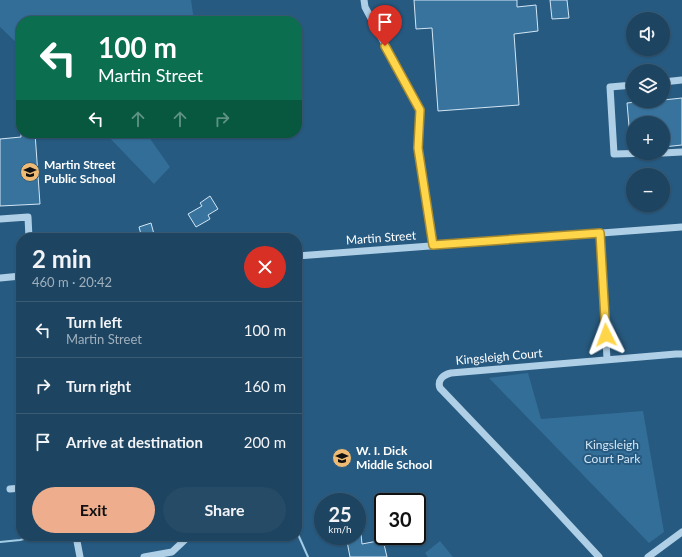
<!DOCTYPE html>
<html lang="en">
<head>
<meta charset="utf-8">
<style>
	body { margin:0; font-family:Lato,sans-serif; background:#254b66; color:#f1f3f6; height:100vh; display:flex; flex-direction:column; font-size:15px; white-space:nowrap }
	* { box-sizing:border-box; margin:0 }
	p { font-size:13px; color:#a0b0bd }
	.icon { flex:none; width:22px; height:22px; fill:none; stroke:currentColor; stroke-width:2; stroke-linecap:round; stroke-linejoin:round }
	.map { position:relative; flex:1; overflow:hidden }
	.panel { position:absolute; left:16px; top:233px; width:286px; height:308px; display:flex; flex-direction:column; background:#1d4460; border-radius:16px; box-shadow:0 1px 3px #0004,0 0 0 1px #3b5c75 }
	.panel>* { flex:none }
	.banner { position:absolute; left:16px; top:16px; width:286px; height:122px; border-radius:16px; box-shadow:0 1px 3px #0004,0 0 0 1px #3b5c75; background:#0b6e4f; color:#fff; overflow:hidden }
	.buttons { position:absolute; left:626px; top:12px; display:grid; gap:8px }
	.buttons a { display:grid; place-items:center; width:44px; height:44px; border-radius:50%; background:#1d4460; box-shadow:0 1px 3px #0004,0 0 0 1px #3b5c75; font-size:20px }
	.speed { position:absolute; left:314px; top:493px; display:flex; gap:8px; font-size:20px; font-weight:700; text-align:center }
	.speed>* { display:grid; place-content:center; width:52px; height:52px; border-radius:50%; background:#1d4460; box-shadow:0 1px 3px #0004,0 0 0 1px #3b5c75; line-height:1 }
	.speed small { font-size:10px; font-weight:400 }
	.speed .limit { border:2px solid #111; border-radius:6px; background:#fff; color:#111 }
	.pin { position:absolute; display:grid; place-items:center; width:34px; height:34px; color:#fff; margin:-41px -17px; border-radius:50% 50% 50% 0; rotate:-45deg; box-shadow:0 0 4px #0007 }
	.pin .icon { rotate:45deg }
	.me { position:absolute; width:44px; margin:-22px; rotate:357deg; stroke-linejoin:round; filter:drop-shadow(0 0 3px #0008) }
	.turn { display:flex; align-items:center; gap:14px; height:84px; padding:0 16px; font-size:18px }
	.turn .icon { width:52px; height:52px; stroke-width:2.5 }
	.turn b { display:block; font-size:28px; line-height:34px }
	.lanes { display:flex; align-items:center; height:38px; padding:0 16px; background:#0003; justify-content:center; gap:20px; direction:ltr }
	.lanes .off { opacity:.35 }
	.round { display:grid; place-items:center; flex:none; width:42px; height:42px; border-radius:21px; background:#254b66 }
	.head { display:flex; align-items:center; justify-content:space-between; height:68px; padding:0 16px }
	h1 { font-size:24px; font-weight:700; line-height:30px }
	.cta { display:flex; gap:8px; margin-top:auto; padding:8px 16px }
	.cta a { flex:1; height:46px; border-radius:24px; background:#eead8d; color:#111; font-size:16px; font-weight:700; line-height:46px; text-align:center }
	.cta a+a { background:#254b66; color:#f1f3f6 }
	ul { padding:0; list-style:none }
	li { display:flex; align-items:center; gap:12px; height:56px; padding:0 16px; border-top:1px solid #3b5c75 }
	li div { flex:1 }
	li b { display:block; font-size:15px }
	li em { font-style:normal }
	.map>svg:first-child { display:block }
	.green { fill:#326e98 }
	.lines { fill:none; stroke-linecap:round; stroke-linejoin:round }
	.stream { stroke:#a3cce6; stroke-width:2 }
	.building { fill:#38739d; stroke:#d2e6f5 }
	.minor { stroke:#afcfe6; stroke-width:7 }
	.route-casing { stroke:#a68a30; stroke-width:10 }
	.route { stroke:#ffd54a; stroke-width:7 }
	.labels { text-anchor:middle; stroke-width:4; stroke-linejoin:round; paint-order:stroke }
	.poi-label { font-size:12px; font-weight:bold; fill:#fff; stroke:#275a80; text-anchor:start }
	.street-label { font-size:12px; fill:#fff; stroke:#275a80 }
	.park-label { font-size:12px; fill:#d2e6f5; stroke:#275a80 }
</style>
</head>
<body>
<div class="map">
<svg width="682" height="557" viewBox="0 0 682 557">
	<rect width="100%" height="100%" fill="#275a80"/>
	<!-- green -->
	<path class="green" d="M 0,0 L 191,0 L 194,21 L 21,21 L 21,47 L 0,27 Z
		M 105,133 L 146,133 L 170,167 L 154,184 Z
		M 528,373 L 541,419 L 643,411 L 664,532 L 649,543 L 489,378 Z
		M 440,541 L 453,557 L 428,557 L 425,553 Z"/>
	<g class="lines">
		<!-- stream -->
		<path class="stream" d="M 297,532 L 308,557
			M 0,542 L 20,540 L 35,536"/>
	</g>
	<!-- building -->
	<path class="building" d="M 414,0 L 517,0 L 517,7 L 536,5 L 538,31 L 514,34 L 519,105 L 438,111 L 432,28 L 416,29 Z
		M 550,0 L 567,0 L 569,18 L 552,19 Z
		M 682,98 L 682,145 L 663,147 L 663,123 L 633,123 L 633,149 L 631,149 L 627,103 L 646,101 L 663,101 L 663,100 Z
		M 21,133 L 35,133 L 40,204 L 0,206 L 0,139 L 21,137 Z
		M 210,196 L 218,209 L 208,215 L 210,219 L 196,227 L 188,214 L 202,206 L 200,203 Z
		M 151,223 L 155,238 L 142,238 L 139,227 Z
		M 357,534 L 361,534 L 362,544 L 383,540 L 387,557 L 350,557 L 346,536 L 357,536 Z"/>
	<g class="lines">
		<!-- minor -->
		<path class="minor" d="M 364,0 L 365,7 L 420,110 L 418,149 L 433,245
			M 663,82 L 682,80
			M 633,85 L 610,87 L 614,154 L 654,153
			M 663,153 L 682,152
			M 0,219 L 28,217 L 29,238
			M 600,233 L 607,359
			M 297,256 L 682,227
			M 0,278 L 21,276
			M 10,489 L 21,488
			M 76,536 L 80,557
			M 144,557 L 172,552 L 189,536
			M 599,557 L 525,477 L 440,388 C 437,380 443,375 451,373 L 676,354 L 682,354
			M 648,557 L 682,532"/>
	</g>
	<g class="lines">
		<defs>
			<path id="route" d="M 385,46 L 420,110 L 418,148 L 433,245 L 600,233 L 606,335"/>
		</defs>
		<!-- route casing -->
		<use href="#route" class="route-casing"/>
		<!-- route -->
		<use href="#route" class="route"/>
	</g>
	<!-- icons -->
	<defs>
		<symbol id="school-disc" viewBox="-11 -11 22 22"><circle r="9.5" fill="#eeba74" stroke="#275a80"/><path d="M0-5L7-2L0 1L-7-2ZM-4 1L0 2.5L4 1V4Q0 6-4 4Z" fill="#111"/></symbol>
	</defs>
	<g fill-rule="evenodd">
		<use href="#school-disc" x="19" y="161" width="22" height="22"/>
		<use href="#school-disc" x="331" y="447" width="22" height="22"/>
	</g>
	<g class="labels">
		<!-- poi labels -->
		<g class="poi-label">
			<text x="44" y="169">Martin Street<tspan x="44" dy="14">Public School</tspan></text>
			<text x="356" y="455">W. I. Dick<tspan x="356" dy="14">Middle School</tspan></text>
		</g>
		<!-- street labels -->
		<g class="street-label">
			<text transform="translate(381 238) rotate(-4)" y="4">Martin Street</text>
			<text transform="translate(499 357) rotate(-5)" y="4">Kingsleigh Court</text>
		</g>
		<!-- park labels -->
		<g class="park-label">
			<text x="612" y="449">Kingsleigh<tspan x="612" dy="14">Court Park</tspan></text>
		</g>
	</g>
</svg>
<div class="buttons">
<a><svg class="icon" aria-label="sound" viewBox="0 0 24 24"><path d="M4 9h4l5-4v14l-5-4H4zM17 9q2 3 0 6"/></svg></a>
<a><svg class="icon" aria-label="layers" viewBox="0 0 24 24"><path d="M12 4l9 5-9 5-9-5zM3 14l9 5 9-5"/></svg></a>
<a>+</a>
<a>−</a>
</div>
<div class="speed"><div>25<small>km/h</small></div><div class="limit">30</div></div>
<div class="pin" style="left:385px;top:46px;background:#d93025"><svg class="icon" aria-label="arrive" viewBox="0 0 24 24"><path d="M6 21V4h12l-3 4 3 4H6"/></svg></div>
<svg class="me" style="left:606px;top:335px" viewBox="-20 -20 40 40"><path d="M0-17L14 15 0 8-14 15z" fill="#ffd54a" stroke="#fff" stroke-width="4"/></svg>
<div class="banner">
<div class="turn"><svg class="icon" aria-label="left" viewBox="0 0 24 24"><path d="M17 20v-9H6M10 6l-5 5 5 5"/></svg><div><b>100 m</b>Martin Street</div></div>
<div class="lanes"><svg class="icon" aria-label="left" viewBox="0 0 24 24"><path d="M17 20v-9H6M10 6l-5 5 5 5"/></svg><svg class="icon off" aria-label="ahead" viewBox="0 0 24 24"><path d="M12 20V5M6 11l6-6 6 6"/></svg><svg class="icon off" aria-label="ahead" viewBox="0 0 24 24"><path d="M12 20V5M6 11l6-6 6 6"/></svg><svg class="icon off" aria-label="right" viewBox="0 0 24 24"><path d="M7 20v-9h11M14 6l5 5-5 5"/></svg></div>
</div>
<section class="panel">
<div class="head"><div><h1>2 min</h1><p>460 m · 20:42</p></div><a class="round" style="background:#d93025;color:#fff"><svg class="icon" aria-label="close" viewBox="0 0 24 24"><path d="M6 6l12 12M18 6L6 18"/></svg></a></div>
<ul>
<li><svg class="icon" aria-label="left" viewBox="0 0 24 24"><path d="M17 20v-9H6M10 6l-5 5 5 5"/></svg><div><b>Turn left</b><p>Martin Street</p></div><em>100 m</em></li>
<li><svg class="icon" aria-label="right" viewBox="0 0 24 24"><path d="M7 20v-9h11M14 6l5 5-5 5"/></svg><div><b>Turn right</b></div><em>160 m</em></li>
<li><svg class="icon" aria-label="arrive" viewBox="0 0 24 24"><path d="M6 21V4h12l-3 4 3 4H6"/></svg><div><b>Arrive at destination</b></div><em>200 m</em></li>
</ul>
<div class="cta"><a>Exit</a><a>Share</a></div>
</section>
</div>
</body>
</html>
